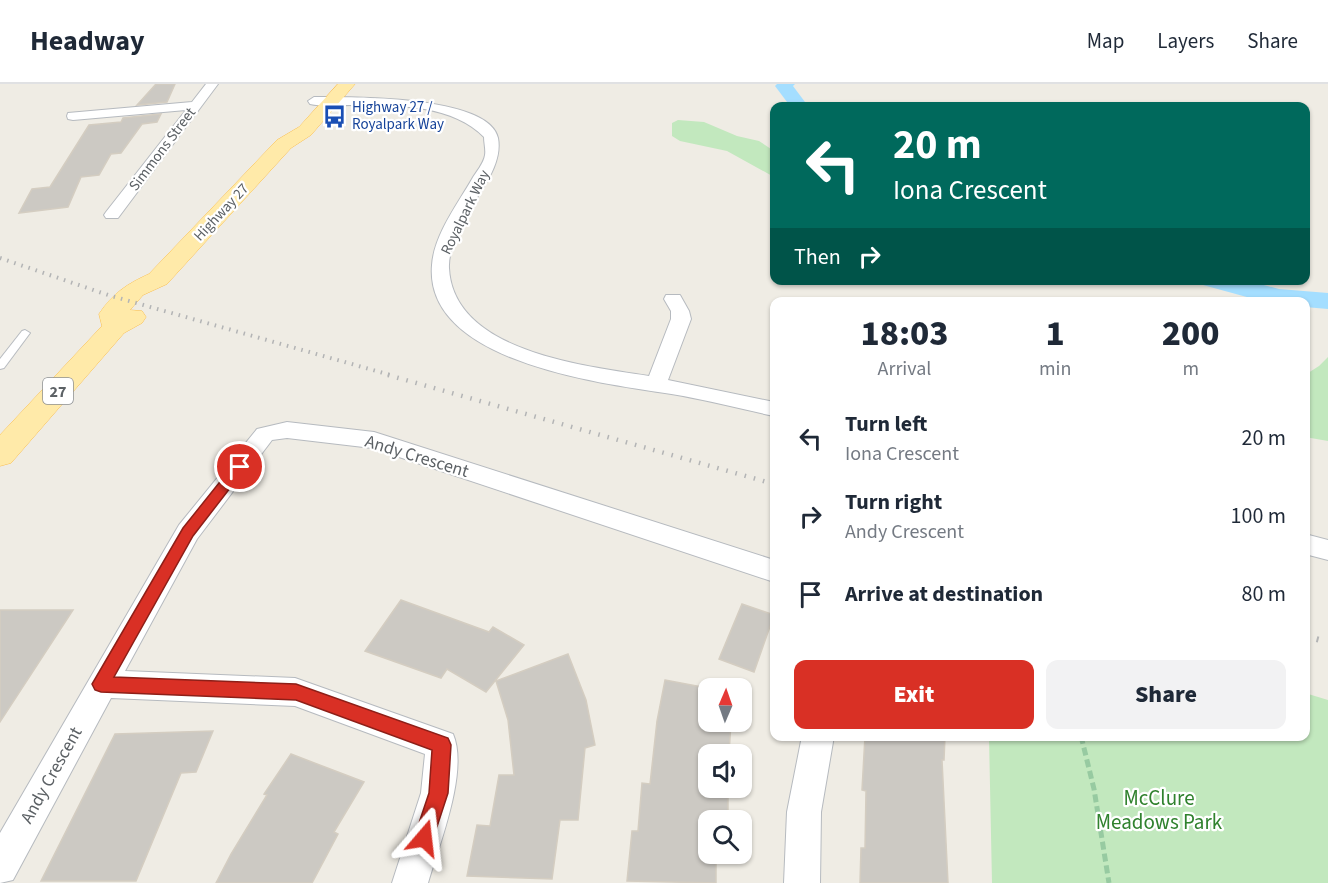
<!DOCTYPE html>
<html lang="en">
<head>
<meta charset="utf-8">
<style>
	body { margin:0; font-family:"Source Sans 3",sans-serif; background:#f2f2f3; color:#1f2937; height:100vh; display:flex; flex-direction:column; font-size:22px; white-space:nowrap }
	* { box-sizing:border-box; margin:0 }
	p { font-size:20px; color:#747a83 }
	.icon { flex:none; width:33px; height:33px; fill:none; stroke:currentColor; stroke-width:2; stroke-linecap:round; stroke-linejoin:round }
	.map { position:relative; flex:1; overflow:hidden }
	.side { position:absolute; left:770px; top:213px; width:540px; height:444px; display:flex; flex-direction:column; background:#fff; border-radius:12px; box-shadow:0 2px 4px #0004 }
	.side>* { flex:none }
	.banner { position:absolute; left:770px; top:18px; width:540px; height:183px; border-radius:12px; box-shadow:0 2px 4px #0004; background:#00695c; color:#fff; overflow:hidden }
	.needle { width:39px; rotate:2deg }
	.buttons { position:absolute; left:698px; top:594px; display:grid; gap:12px }
	.buttons a { display:grid; place-items:center; width:54px; height:54px; border-radius:12px; background:#fff; box-shadow:0 2px 4px #0004; font-size:30px }
	.pin { position:absolute; display:grid; place-items:center; width:51px; height:51px; color:#fff; margin:-26px; border:3px solid #fff; border-radius:50%; box-shadow:0 2px 6px #0007 }
	.me { position:absolute; width:66px; margin:-33px; rotate:17deg; stroke-linejoin:round; filter:drop-shadow(0 0 4px #0008) }
	.turn { display:flex; align-items:center; gap:21px; height:126px; padding:0 24px; font-size:27px }
	.turn .icon { width:78px; height:78px; stroke-width:2.5 }
	.turn b { display:block; font-size:42px; line-height:51px }
	.then { display:flex; align-items:center; height:57px; padding:0 24px; background:#0003; gap:12px; font-size:22px }
	.eta { display:flex; justify-content:space-evenly; align-items:center; height:102px; text-align:center }
	.eta b { font-size:36px; font-weight:800; line-height:42px }
	.cta { display:flex; gap:12px; margin-top:auto; padding:12px 24px }
	.cta a { flex:1; height:69px; border-radius:12px; background:#d93025; color:#fff; font-size:24px; font-weight:800; line-height:69px; text-align:center }
	.cta a+a { background:#f2f2f3; color:#1f2937 }
	ul { padding:0; list-style:none }
	li { display:flex; align-items:center; gap:18px; height:78px; padding:0 24px }
	li div { flex:1 }
	li b { display:block; font-size:22px }
	li em { font-style:normal }
	header { display:flex; align-items:center; gap:36px; box-sizing:border-box; height:84px; padding:0 30px; background:#fff; border-bottom:2px solid #e0e1e3 }
	header strong { font-size:28px }
	nav { display:flex; gap:33px; margin-inline-start:auto; font-size:21px }
	.map>svg:first-child { display:block }
	.green { fill:#c2e8be }
	.lines { fill:none; stroke-linecap:round; stroke-linejoin:round }
	.river { fill:#a4deff; fill-rule:evenodd }
	.building { fill:#ccc9c3; stroke:#d4cdc1; stroke-width:1.5 }
	.lane-casing { stroke:#b6babf; stroke-width:2 }
	.street-casing { stroke:#b6babf; stroke-width:2 }
	.primary-casing { stroke:#fabe51; stroke-width:1 }
	.path { stroke:#97caa1; stroke-width:5; stroke-dasharray:8 4; stroke-linecap:butt }
	.lane { fill:#fff; fill-rule:evenodd }
	.street { fill:#fff; fill-rule:evenodd }
	.primary { fill:#ffeaa9; fill-rule:evenodd }
	.rail-far2 { stroke:#b3b4b5; stroke-width:4; stroke-dasharray:1.5 6; stroke-linecap:butt }
	.rail-far1 { stroke:#b3b4b5; stroke-width:4.5; stroke-dasharray:1.5 8; stroke-linecap:butt }
	.rail { stroke:#b3b4b5; stroke-width:6; stroke-dasharray:2 10; stroke-linecap:butt }
	.route { fill:#d93025; stroke:#8d1f18; stroke-width:1.5 }
	.labels { text-anchor:middle; stroke-width:4.5; stroke-linejoin:round; paint-order:stroke }
	.far-transit-label { font-size:15px; fill:#164399; stroke:#fff; text-anchor:start }
	.far-street-label { font-size:15px; fill:#5c6165; stroke:#fff }
	.shield { fill:#fff; stroke:#8d9093; stroke-width:1.5 }
	.shield-label { font-size:16px; font-weight:bold; fill:#5c6165 }
	.street-label { font-size:18px; fill:#5c6165; stroke:#fff }
	.near-park-label { font-size:21px; fill:#30822e; stroke:#fff }
</style>
</head>
<body>
<header>
<strong>Headway</strong>
<nav><a>Map</a><a>Layers</a><a>Share</a></nav>
</header>
<div class="map">
<svg width="1328" height="799" viewBox="0 0 1328 799">
	<rect width="100%" height="100%" fill="#efece4"/>
	<!-- green -->
	<path class="green" d="M 678,36 L 704,38 L 737,52 L 759,57 L 774,67 L 774,93 L 727,67 L 680,57 L 672,52 L 672,39 Z
		M 1328,273 L 1328,357 L 1305,353 L 1305,291 L 1319,282 Z
		M 1305,609 L 1328,616 L 1328,799 L 992,799 L 989,653 L 1305,652 Z"/>
	<g class="lines">
		<!-- river -->
		<path class="river" d="M 777,0 L 795,0 L 793,2 L 808,22 L 790,22 L 775,2 Z
			M 1200,196 L 1245,196 L 1279,205 L 1328,209 L 1328,225 L 1305,223 L 1305,218 L 1265,218 L 1203,201 Z"/>
	</g>
	<!-- building -->
	<path class="building" d="M 156,0 L 175,0 L 167,18 L 137,21 Z
		M 161,30 L 157,38 L 142,40 L 121,69 L 111,70 L 99,91 L 81,93 L 68,123 L 19,129 L 32,105 L 50,103 L 89,41 L 121,38 L 123,34 Z
		M 401,516 L 489,548 L 493,543 L 524,561 L 486,608 L 447,585 L 441,594 L 365,567 Z
		M 742,520 L 774,531 L 754,588 L 719,575 Z
		M 0,526 L 73,526 L 0,638 Z
		M 568,570 L 586,616 L 595,661 L 585,664 L 578,736 L 560,736 L 552,795 L 467,792 L 477,741 L 490,742 L 499,691 L 514,691 L 508,636 L 496,597 Z
		M 665,596 L 708,604 L 708,638 L 731,638 L 729,670 L 708,670 L 708,704 L 728,705 L 728,736 L 708,736 L 708,770 L 716,770 L 716,799 L 627,797 L 632,747 L 638,747 L 642,699 L 650,700 L 657,637 Z
		M 213,647 L 196,688 L 181,689 L 136,797 L 41,797 L 115,650 Z
		M 865,652 L 945,652 L 944,676 L 942,676 L 948,799 L 860,799 L 861,764 L 865,764 L 866,707 L 862,706 Z
		M 291,670 L 364,698 L 334,748 L 338,750 L 312,799 L 216,799 L 231,770 L 267,711 L 264,710 Z"/>
	<g class="lines">
		<defs>
			<path id="lane" d="M 25,246 L 30,249 L 4,284 L 0,285 L 0,275 L 22,247 Z"/>
			<path id="street" d="M 206,0 L 218,0 L 118,134 L 106,134 L 104,131 L 106,128 L 186,26 L 73,36 L 68,35 L 67,32 L 68,29 L 192,18 Z
				M 314,13 C 348,13 489,11 498,54 C 503,81 480,106 468,129 C 460,145 448,165 449,184 C 453,268 585,282 649,292 L 671,235 L 671,227 L 664,215 L 666,211 L 680,211 L 689,227 L 691,235 L 668,296 L 774,318 L 774,332 C 736,324 697,313 658,308 C 592,298 424,275 432,181 C 434,151 457,121 472,95 C 476,88 484,79 485,71 C 486,66 484,59 484,53 C 452,20 395,21 352,21 C 338,21 323,23 310,20 L 308,17 Z
				M 287,338 L 374,348 L 774,476 L 774,498 L 372,364 L 287,354 L 272,356 L 197,455 L 125,587 L 295,594 L 453,650 C 469,687 439,761 428,799 L 392,799 L 421,709 L 425,670 L 295,622 L 111,614 L 13,796 L 0,799 L 0,749 L 179,441 L 257,345 Z
				M 1305,450 L 1328,456 L 1328,476 L 1305,470 Z
				M 802,652 L 834,652 L 821,728 L 820,799 L 784,799 L 787,728 Z"/>
			<path id="primary" d="M 338,0 L 355,0 L 311,51 L 291,64 L 167,200 L 143,211 L 130,226 L 142,227 L 146,233 L 142,239 L 124,249 L 11,379 L 0,382 L 0,351 L 102,242 L 99,230 C 113,209 127,200 149,190 L 277,56 L 299,43 Z"/>
		</defs>
		<!-- lane casing -->
		<use href="#lane" class="lane-casing"/>
		<!-- street casing -->
		<use href="#street" class="street-casing"/>
		<!-- primary casing -->
		<use href="#primary" class="primary-casing"/>
		<!-- path -->
		<path class="path" d="M 1081,652 L 1094,705 L 1109,799"/>
		<!-- lane -->
		<use href="#lane" class="lane"/>
		<!-- street -->
		<use href="#street" class="street"/>
		<!-- primary -->
		<use href="#primary" class="primary"/>
		<!-- rail-far2 -->
		<path class="rail-far2" d="M 0,174 L 108,211 L 394,292"/>
		<!-- rail-far1 -->
		<path class="rail-far1" d="M 388,291 L 774,400"/>
		<!-- rail -->
		<path class="rail" d="M 1305,552 L 1328,558"/>
	</g>
	<!-- route -->
	<path class="route" d="M 240,378 L 244,379 L 246,383 L 244,386 L 193,452 L 114,593 L 296,600 L 448,654 L 451,661 L 448,709 L 431,761 L 424,764 L 417,761 L 414,754 L 429,709 L 432,666 L 296,616 L 101,608 L 95,606 L 92,600 L 95,595 L 183,444 L 235,379 Z"/>
	<!-- icons -->
	<defs>
		<symbol id="bus-bare" viewBox="-9 -9 18 18"><path d="M-5-6H5V4H4V6H2V4H-2V6H-4V4H-5ZM-3.5-4V0h7V-4ZM-3.5 1.2v1.5H-2V1.2ZM2 1.2v1.5H3.5V1.2Z" fill="#1a4fb4" stroke="#fff" stroke-width="2.5" paint-order="stroke"/></symbol>
	</defs>
	<g fill-rule="evenodd">
		<use href="#bus-bare" x="318" y="16" width="33" height="33"/>
	</g>
	<g class="labels">
		<!-- far-transit labels -->
		<g class="far-transit-label">
			<text x="352" y="28">Highway 27 /<tspan x="352" dy="17">Royalpark Way</tspan></text>
		</g>
		<!-- far-street labels -->
		<g class="far-street-label">
			<text transform="translate(162 65) rotate(-53)" y="5">Simmons Street</text>
			<text transform="translate(221 128) rotate(-47)" y="5">Highway 27</text>
			<text transform="translate(465 128) rotate(-64)" y="5">Royalpark Way</text>
		</g>
		<!-- shield labels -->
		<rect class="shield" x="43" y="294" width="30" height="26" rx="4.5"/>
		<g class="shield-label">
			<text x="58" y="313">27</text>
		</g>
		<!-- street labels -->
		<g class="street-label">
			<text transform="translate(417 372) rotate(17)" y="6">Andy Crescent</text>
			<text transform="translate(51 691) rotate(-61)" y="6">Andy Crescent</text>
		</g>
		<!-- near-park labels -->
		<g class="near-park-label">
			<text x="1159" y="721">McClure<tspan x="1159" dy="24">Meadows Park</tspan></text>
		</g>
	</g>
</svg>
<div class="buttons">
<a><svg class="needle" viewBox="-14 -14 28 28"><path d="M0-13l5 13h-10z" fill="#e53935"/><path d="M0 13l5-13h-10z" fill="#747a83"/></svg></a>
<a><svg class="icon" aria-label="sound" viewBox="0 0 24 24"><path d="M4 9h4l5-4v14l-5-4H4zM17 9q2 3 0 6"/></svg></a>
<a><svg class="icon" aria-label="search" viewBox="0 0 24 24"><circle cx="10" cy="10" r="6"/><path d="M15 15l6 6"/></svg></a>
</div>
<div class="pin" style="left:240px;top:383px;background:#d93025"><svg class="icon" aria-label="arrive" viewBox="0 0 24 24"><path d="M6 21V4h12l-3 4 3 4H6"/></svg></div>
<svg class="me" style="left:424px;top:754px" viewBox="-20 -20 40 40"><path d="M0-17L14 15 0 8-14 15z" fill="#d93025" stroke="#fff" stroke-width="4"/></svg>
<div class="banner">
<div class="turn"><svg class="icon" aria-label="left" viewBox="0 0 24 24"><path d="M17 20v-9H6M10 6l-5 5 5 5"/></svg><div><b>20 m</b>Iona Crescent</div></div>
<div class="then">Then<svg class="icon" aria-label="right" viewBox="0 0 24 24"><path d="M7 20v-9h11M14 6l5 5-5 5"/></svg></div>
</div>
<section class="side">
<div class="eta">
<div><b>18:03</b><p>Arrival</p></div>
<div><b>1</b><p>min</p></div>
<div><b>200</b><p>m</p></div>
</div>
<ul>
<li><svg class="icon" aria-label="left" viewBox="0 0 24 24"><path d="M17 20v-9H6M10 6l-5 5 5 5"/></svg><div><b>Turn left</b><p>Iona Crescent</p></div><em>20 m</em></li>
<li><svg class="icon" aria-label="right" viewBox="0 0 24 24"><path d="M7 20v-9h11M14 6l5 5-5 5"/></svg><div><b>Turn right</b><p>Andy Crescent</p></div><em>100 m</em></li>
<li><svg class="icon" aria-label="arrive" viewBox="0 0 24 24"><path d="M6 21V4h12l-3 4 3 4H6"/></svg><div><b>Arrive at destination</b></div><em>80 m</em></li>
</ul>
<div class="cta"><a>Exit</a><a>Share</a></div>
</section>
</div>
</body>
</html>
